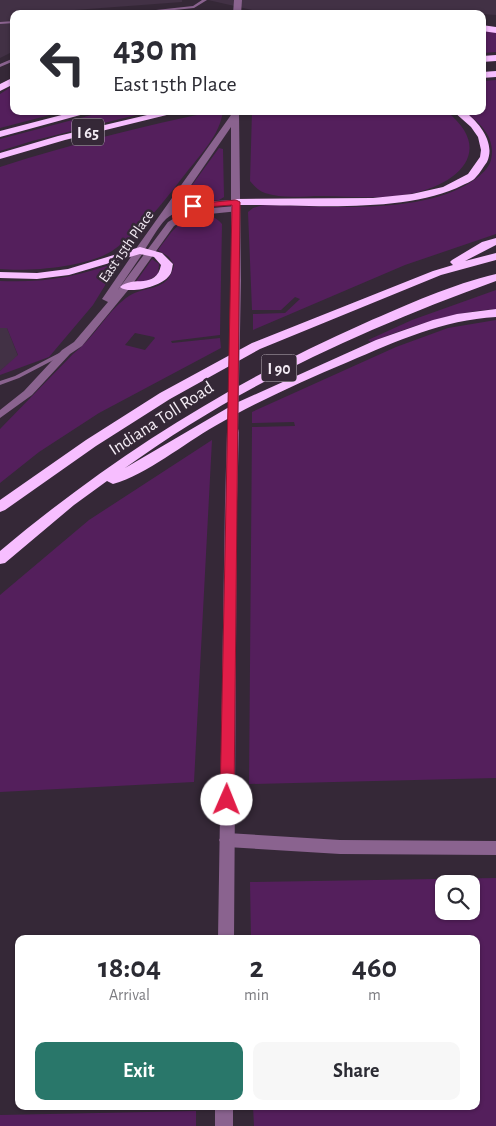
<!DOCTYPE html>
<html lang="en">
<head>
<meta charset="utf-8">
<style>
	body { margin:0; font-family:"Alegreya Sans",sans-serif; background:#f7f7f7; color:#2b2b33; height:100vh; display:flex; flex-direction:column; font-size:19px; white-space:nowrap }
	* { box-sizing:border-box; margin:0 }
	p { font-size:16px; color:#7c7c81 }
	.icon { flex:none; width:28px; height:28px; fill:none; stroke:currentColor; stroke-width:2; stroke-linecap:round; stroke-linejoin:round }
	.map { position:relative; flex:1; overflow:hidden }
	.sheet { position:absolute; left:15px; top:935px; width:465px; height:175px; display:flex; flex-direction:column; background:#fff; border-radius:10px; box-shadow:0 1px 4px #0004 }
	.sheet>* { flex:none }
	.banner { position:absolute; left:10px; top:10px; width:476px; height:105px; border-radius:10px; box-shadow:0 1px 4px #0004; background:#fff; color:#2b2b33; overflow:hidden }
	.buttons { position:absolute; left:435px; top:875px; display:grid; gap:10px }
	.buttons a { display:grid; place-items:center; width:45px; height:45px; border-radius:10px; background:#fff; box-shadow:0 1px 4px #0004; font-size:25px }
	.pin { position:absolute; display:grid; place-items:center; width:42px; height:42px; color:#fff; margin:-21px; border-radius:10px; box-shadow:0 2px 8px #0006 }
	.me { position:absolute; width:55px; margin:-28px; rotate:1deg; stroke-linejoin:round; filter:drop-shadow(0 0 4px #0008) }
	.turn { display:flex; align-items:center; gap:18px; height:105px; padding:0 20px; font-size:22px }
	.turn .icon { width:65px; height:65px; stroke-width:2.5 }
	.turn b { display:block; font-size:35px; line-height:42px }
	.eta { display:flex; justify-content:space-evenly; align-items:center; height:85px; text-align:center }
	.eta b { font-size:30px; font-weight:600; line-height:35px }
	.primary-button { display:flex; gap:10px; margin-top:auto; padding:10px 20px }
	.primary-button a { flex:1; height:58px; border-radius:10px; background:#29776a; color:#fff; font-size:20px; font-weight:600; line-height:58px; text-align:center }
	.primary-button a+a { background:#f7f7f7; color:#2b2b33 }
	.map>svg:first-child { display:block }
	.built { fill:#423145 }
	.green { fill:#541f5c; fill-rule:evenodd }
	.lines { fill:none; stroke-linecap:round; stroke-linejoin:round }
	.service { fill:#8a638f; fill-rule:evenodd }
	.minor { fill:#8a638f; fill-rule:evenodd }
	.tertiary { fill:#8a638f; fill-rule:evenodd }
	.motorway { fill:#f7beff; fill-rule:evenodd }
	.tertiary-bridge-far1 { stroke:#8a638f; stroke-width:10 }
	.tertiary-bridge { stroke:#8a638f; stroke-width:12 }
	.route { fill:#e11d48; stroke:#92132f }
	.labels { text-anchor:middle; stroke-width:5; stroke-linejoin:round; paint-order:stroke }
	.far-street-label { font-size:15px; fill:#f3ebf4; stroke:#352837 }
	.shield { fill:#352837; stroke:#bab0bb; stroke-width:1 }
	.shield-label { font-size:16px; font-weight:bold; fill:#f3ebf4 }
	.street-label { font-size:18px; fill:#f3ebf4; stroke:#352837 }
</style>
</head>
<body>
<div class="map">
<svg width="496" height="1126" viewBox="0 0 496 1126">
	<rect width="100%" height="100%" fill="#352837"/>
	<!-- built -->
	<path class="built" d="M 0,0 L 182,0 L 182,2 L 48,12 L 47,14 L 14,14 L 14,51 L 0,58 Z
		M 208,0 L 496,0 L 496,15 L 428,10 L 252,10 Z
		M 0,328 L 7,328 L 18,356 L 0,371 Z"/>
	<!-- green -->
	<path class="green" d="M 482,31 L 496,32 L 496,52 L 483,53 Z
		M 496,80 L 496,234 L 405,265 L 253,330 L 253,314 L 285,313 L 300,299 L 295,297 L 281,310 L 252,310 L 248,212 L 253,208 L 263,205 C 324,206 424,216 474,180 C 481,175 489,168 491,160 C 496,137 481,124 464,111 L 482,111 L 483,81 Z
		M 14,85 L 14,111 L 65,111 L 0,128 L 0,94 Z
		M 107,111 L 152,111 L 32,141 L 0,151 L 0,139 Z
		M 216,111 L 223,111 C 220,135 200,155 186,173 C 165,200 142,231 112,251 C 87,267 29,272 0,269 L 0,167 C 71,144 143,126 216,111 Z
		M 252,111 L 446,111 C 496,150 458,185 410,194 C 382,200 350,196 322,196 C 304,196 282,199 265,193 C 259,191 255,187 250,181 Z
		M 219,148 L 223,149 L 224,197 L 219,200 L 184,204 L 179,203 Z
		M 199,215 C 209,215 215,216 222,224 L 220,335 L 171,341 L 172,343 L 220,338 L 221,348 L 99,413 L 39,452 L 0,483 L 0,429 L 73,354 C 94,338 106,313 126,298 C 144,284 168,294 174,265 L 169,257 L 158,250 C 172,232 176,222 199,215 ZM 135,333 L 154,337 L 155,338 L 145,350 L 125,345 Z
		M 152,259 L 159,264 L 158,274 L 148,281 L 135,283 Z
		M 120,261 L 93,305 L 49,357 L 0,375 L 0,371 L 18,355 L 7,328 L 0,328 L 0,281 C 44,283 79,277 120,261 Z
		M 496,290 L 496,309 C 452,312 412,326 371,342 L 368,340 L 412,320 Z
		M 496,320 L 496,778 L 249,784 L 252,427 L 295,426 L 294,422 L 252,423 L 252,412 L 396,347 L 448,328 Z
		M 212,440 L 194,782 L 0,792 L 0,595 L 89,520 Z
		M 496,878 L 496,1126 L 254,1126 L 253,1106 L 476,1106 L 476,939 L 251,939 L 250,882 ZM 444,884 L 471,884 L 471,911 L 444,911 Z
		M 196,1111 L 196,1126 L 0,1126 L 0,1115 Z"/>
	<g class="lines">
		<!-- service -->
		<path class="service" d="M 202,0 L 207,0 L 194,8 L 136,14 L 119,14 L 193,6 Z
			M 14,21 L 14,23 L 0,24 L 0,22 Z
			M 14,58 L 14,61 L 0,67 L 0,64 Z
			M 63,351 L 66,353 L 65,354 L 19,378 L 0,385 L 0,381 L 15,376 Z"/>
		<!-- minor -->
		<path class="minor" d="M 236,206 L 239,207 L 239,211 L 190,216 L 174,226 L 129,289 L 82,346 L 70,354 L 32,395 L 0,418 L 0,410 L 24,391 L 62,350 L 74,342 L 108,302 L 102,299 L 137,248 L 140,247 L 145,250 L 117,291 L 168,222 L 188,210 Z
			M 227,833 L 340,840 L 496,841 L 496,855 L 340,854 L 227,847 L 222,845 L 219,840 L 222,835 Z"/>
		<!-- tertiary -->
		<path class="tertiary" d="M 234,0 L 242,0 L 241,14 L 233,14 Z
			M 231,111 L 239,111 L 241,281 L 236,284 L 231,281 L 231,205 C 210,206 183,204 166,219 C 157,228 151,241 143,252 L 140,253 L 135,250 L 231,115 ZM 231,127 L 231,200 L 200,202 L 176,207 Z
			M 231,498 L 237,502 L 234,939 L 218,939 L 225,502 Z
			M 215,1106 L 233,1106 L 233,1126 L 215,1126 Z"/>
		<!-- motorway -->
		<path class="motorway" d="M 482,25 L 496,27 L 496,33 L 482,31 Z
			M 496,55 L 496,61 L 482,62 L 482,56 Z
			M 496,71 L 496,77 L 482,78 L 482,72 Z
			M 14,77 L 14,84 L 0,91 L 0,84 Z
			M 77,111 L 95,111 L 0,137 L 0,131 Z
			M 164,111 L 183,111 L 65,140 L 0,159 L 0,153 L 58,136 Z
			M 453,111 L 464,111 C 479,122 496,143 487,162 C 483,167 480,173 476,177 C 473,181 467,183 463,185 C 404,215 302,204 236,205 L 231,202 L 236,199 L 373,198 L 412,194 L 443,187 L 468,174 L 480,157 L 481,150 L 478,137 L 471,127 Z
			M 496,238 L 496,245 L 465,261 L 496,253 L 496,260 L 441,275 L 260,349 L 170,399 L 96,446 L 5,510 L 0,512 L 0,500 L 86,440 L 160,393 L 252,343 L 433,271 L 453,265 L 450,262 L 452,260 L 482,242 Z
			M 140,247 L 162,253 L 173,264 C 172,268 172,273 169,276 C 162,286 129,295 120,287 C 133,275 156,290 161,265 L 154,257 L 140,254 L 69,275 L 37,279 L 0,278 L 0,272 L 37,273 L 68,269 Z
			M 496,274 L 496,281 C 366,328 238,386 125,468 L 236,403 L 376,340 L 433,320 L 457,314 L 496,309 L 496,317 C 443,320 397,341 348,362 C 303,381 258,401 215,426 C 183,444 148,474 113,484 L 107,481 L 74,505 L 5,563 L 0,564 L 0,551 C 113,456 230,383 365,323 C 406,305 453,284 496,274 Z"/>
		<!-- tertiary-bridge-far1 -->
		<path class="tertiary-bridge-far1" d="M 233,434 L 236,281"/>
		<!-- tertiary-bridge -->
		<path class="tertiary-bridge" d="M 231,502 L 233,432"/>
	</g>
	<!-- route -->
	<path class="route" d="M 236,200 L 240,202 L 234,800 L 232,804 L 227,806 L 222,804 L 220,800 L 232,205 L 193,208 L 189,206 L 193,204 Z"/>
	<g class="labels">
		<!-- far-street labels -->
		<g class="far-street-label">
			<text transform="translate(126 246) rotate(-55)" y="5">East 15th Place</text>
		</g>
		<!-- shield labels -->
		<g class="shield">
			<rect x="72" y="118.5" width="32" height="27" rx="4"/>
			<rect x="261.5" y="354.5" width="35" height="27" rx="4"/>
		</g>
		<g class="shield-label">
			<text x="88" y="138">I 65</text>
			<text x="279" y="374">I 90</text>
		</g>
		<!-- street labels -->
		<g class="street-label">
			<text transform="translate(161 418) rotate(-33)" y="6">Indiana Toll Road</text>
		</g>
	</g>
</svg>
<div class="buttons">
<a><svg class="icon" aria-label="search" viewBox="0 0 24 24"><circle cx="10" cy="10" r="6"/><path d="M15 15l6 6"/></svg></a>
</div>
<div class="pin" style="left:193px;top:206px;background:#d93025"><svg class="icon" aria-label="arrive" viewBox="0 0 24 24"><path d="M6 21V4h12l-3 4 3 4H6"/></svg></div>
<svg class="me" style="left:227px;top:800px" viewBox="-20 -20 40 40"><circle r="19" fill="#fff"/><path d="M0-13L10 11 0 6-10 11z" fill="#e11d48"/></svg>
<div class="banner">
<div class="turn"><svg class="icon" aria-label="left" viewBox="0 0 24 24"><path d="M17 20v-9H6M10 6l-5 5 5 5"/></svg><div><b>430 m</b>East 15th Place</div></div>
</div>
<section class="sheet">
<div class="eta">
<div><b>18:04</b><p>Arrival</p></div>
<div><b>2</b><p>min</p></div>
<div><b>460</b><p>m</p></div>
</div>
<div class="primary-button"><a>Exit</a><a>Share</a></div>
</section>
</div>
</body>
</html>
